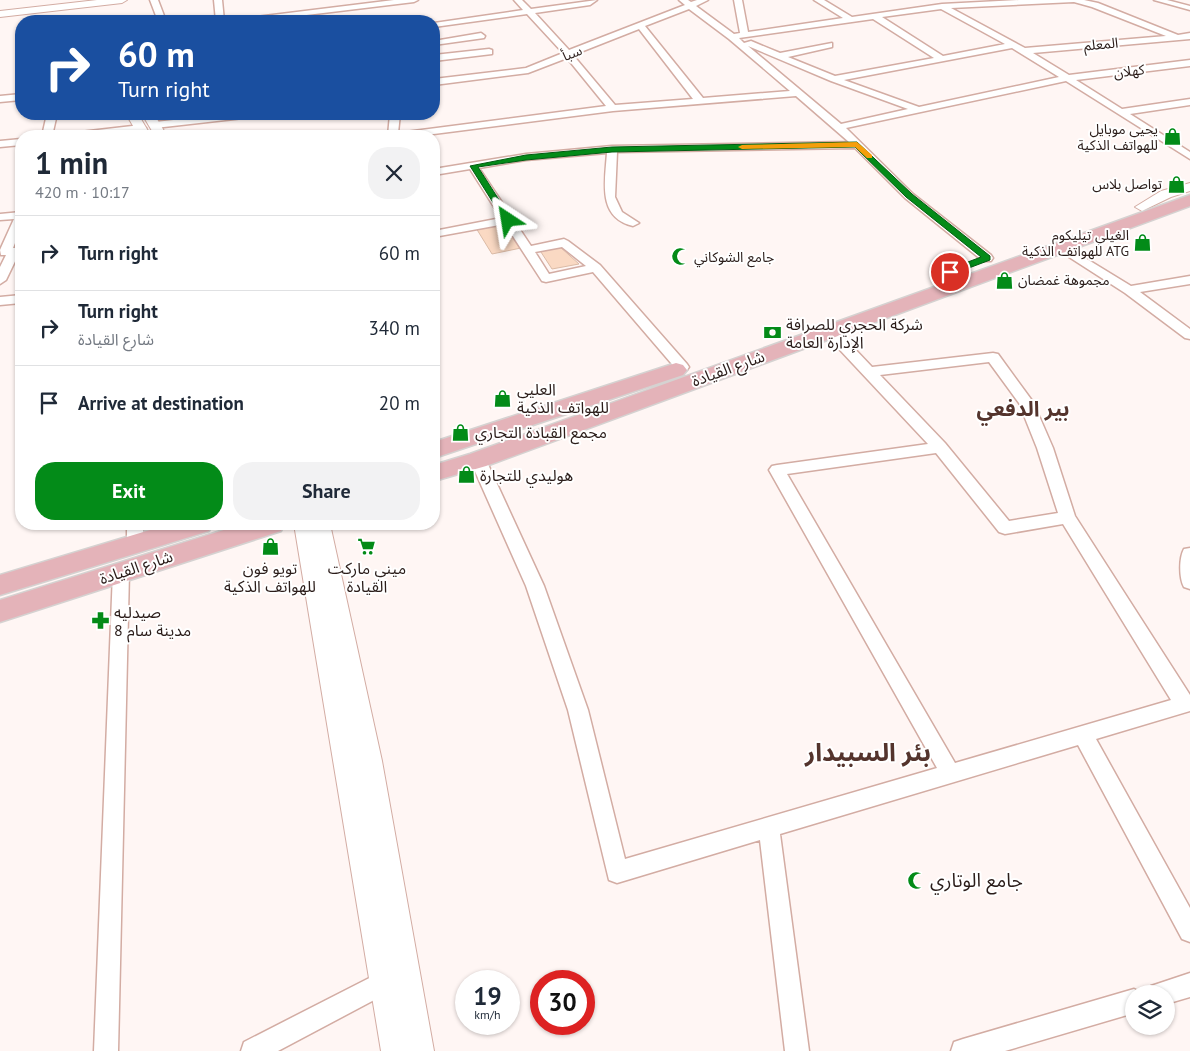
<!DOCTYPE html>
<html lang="en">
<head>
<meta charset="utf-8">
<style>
	body { margin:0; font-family:"PT Sans","Noto Sans Arabic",sans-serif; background:#f2f2f3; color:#1f2937; height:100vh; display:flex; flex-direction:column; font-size:19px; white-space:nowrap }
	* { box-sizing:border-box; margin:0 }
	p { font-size:16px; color:#747a83 }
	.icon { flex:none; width:28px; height:28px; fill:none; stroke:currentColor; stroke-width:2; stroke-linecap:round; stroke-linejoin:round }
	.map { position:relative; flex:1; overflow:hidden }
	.drawer { position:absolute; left:15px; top:130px; width:425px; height:400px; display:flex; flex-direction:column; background:#fff; border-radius:20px; box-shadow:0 1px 4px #0004 }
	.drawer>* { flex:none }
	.banner { position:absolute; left:15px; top:15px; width:425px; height:105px; border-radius:20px; box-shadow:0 1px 4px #0004; background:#1a4fa0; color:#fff; overflow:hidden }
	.fabs { position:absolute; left:1125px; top:985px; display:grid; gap:10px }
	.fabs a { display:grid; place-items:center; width:50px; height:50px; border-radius:50%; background:#fff; box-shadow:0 1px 4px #0004; font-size:25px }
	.speed { position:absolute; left:455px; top:970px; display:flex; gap:10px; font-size:25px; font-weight:700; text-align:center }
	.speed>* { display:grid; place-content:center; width:65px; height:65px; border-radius:50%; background:#fff; box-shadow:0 1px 4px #0004; line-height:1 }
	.speed small { font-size:12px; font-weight:400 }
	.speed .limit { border:8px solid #d22; background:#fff; color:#111 }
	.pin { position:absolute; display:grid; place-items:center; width:42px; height:42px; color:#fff; margin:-21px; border:2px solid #fff; border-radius:50%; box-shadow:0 1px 5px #0007 }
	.me { position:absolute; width:55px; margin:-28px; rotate:327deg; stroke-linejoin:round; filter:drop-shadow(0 0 4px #0008) }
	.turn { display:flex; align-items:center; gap:18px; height:105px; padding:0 20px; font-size:22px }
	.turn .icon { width:65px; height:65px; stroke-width:2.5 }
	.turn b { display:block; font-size:35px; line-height:42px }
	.round { display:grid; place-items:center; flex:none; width:52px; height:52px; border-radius:20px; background:#f2f2f3 }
	.overview { display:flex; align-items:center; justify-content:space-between; height:85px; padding:0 20px }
	h1 { font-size:30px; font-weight:600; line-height:38px }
	.button { display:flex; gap:10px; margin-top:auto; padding:10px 20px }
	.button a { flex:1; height:58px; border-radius:20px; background:#038b18; color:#fff; font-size:20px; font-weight:600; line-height:58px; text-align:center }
	.button a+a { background:#f2f2f3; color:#1f2937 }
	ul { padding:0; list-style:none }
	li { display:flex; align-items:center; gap:15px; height:75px; padding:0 20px; border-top:1px solid #e0e1e3 }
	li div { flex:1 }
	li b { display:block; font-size:19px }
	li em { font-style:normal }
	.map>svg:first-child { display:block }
	.building { fill:#fad9c3; stroke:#dbbba6 }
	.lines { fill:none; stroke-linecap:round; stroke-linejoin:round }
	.minor-casing { stroke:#d3aca3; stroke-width:3 }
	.tertiary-casing { stroke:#d3aca3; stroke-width:2 }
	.primary-casing { stroke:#d5d2d1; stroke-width:3 }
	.minor { fill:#fff; fill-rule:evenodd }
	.tertiary { fill:#fff; fill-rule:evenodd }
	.primary { fill:#e4b3b9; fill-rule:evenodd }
	.route { fill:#038b18; stroke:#025a10 }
	.slow { fill:#f59e0b }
	.labels { text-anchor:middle; stroke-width:4; stroke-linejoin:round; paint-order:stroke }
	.far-street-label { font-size:14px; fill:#2b1d1a; stroke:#fff }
	.far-poi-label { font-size:14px; fill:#2b1d1a; stroke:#fff; text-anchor:end }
	.poi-label { font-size:16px; fill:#2b1d1a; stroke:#fff; text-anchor:start }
	.street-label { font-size:16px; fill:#2b1d1a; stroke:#fff }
	.near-poi-label { font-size:19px; fill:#2b1d1a; stroke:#fff; text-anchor:start }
	.district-label { font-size:21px; font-weight:bold; fill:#54342d; stroke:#fff }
	.near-district-label { font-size:25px; font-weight:bold; fill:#54342d; stroke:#fff }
</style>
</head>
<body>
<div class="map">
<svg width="1190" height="1051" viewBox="0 0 1190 1051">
	<rect width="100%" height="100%" fill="#fff6f4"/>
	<!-- building -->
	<path class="building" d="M 505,222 L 521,248 L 492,254 L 476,228 Z
		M 559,246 L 579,264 L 552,269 L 539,249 Z"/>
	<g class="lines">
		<defs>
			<path id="minor" d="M 150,0 L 158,0 L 166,21 L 158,21 Z
				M 214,0 L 222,0 L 224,21 L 216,21 Z
				M 394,0 L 418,0 L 414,2 L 257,21 L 235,21 L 239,19 Z
				M 514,0 L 522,0 L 531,9 L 597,0 L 590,5 L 535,13 L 569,50 L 685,5 L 679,0 L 688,0 L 691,2 L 697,0 L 708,0 L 696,6 L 734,34 L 740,33 L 734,0 L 742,0 L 748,32 L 843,18 L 814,0 L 824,0 L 852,17 L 942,4 L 1019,0 L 1084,0 L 1098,3 L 1178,35 L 1190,33 L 1190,39 L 1033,53 L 1069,75 L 1190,60 L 1190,66 L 1076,80 L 1122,109 L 1190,99 L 1190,105 L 1130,114 L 1190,152 L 1190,159 L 1066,81 L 846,128 L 913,194 L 991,255 L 993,258 L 991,261 L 983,261 L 905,198 L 855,148 L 617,152 L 615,197 L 622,212 L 639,223 L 633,226 C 597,218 605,181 607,153 L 526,160 L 479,168 L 531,246 L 564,239 L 568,241 L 600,265 L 687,364 L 689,367 L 687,370 L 677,370 L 593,272 L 546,282 L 542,281 L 505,224 L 434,237 L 434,231 L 501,218 L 470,169 L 434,175 L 434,169 L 526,154 L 612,146 L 849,142 L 796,96 L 613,111 L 418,136 L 388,136 L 390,114 L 400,114 L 398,133 L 606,106 L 567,58 L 528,73 L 434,85 L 434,79 L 526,68 L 563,53 L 527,14 L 434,27 L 434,23 L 523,10 ZM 1074,2 L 1092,7 L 1166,36 L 1025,48 L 951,8 ZM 689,9 L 729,39 L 790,91 L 703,98 L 645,26 ZM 941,9 L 1005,44 L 943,56 L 882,17 ZM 873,19 L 934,58 L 835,76 L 788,57 L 832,47 L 832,43 L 780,53 L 751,41 L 744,43 L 739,38 ZM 639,29 L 693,99 L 615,105 L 573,55 ZM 748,46 L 831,81 L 908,109 L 841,124 ZM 1012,48 L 1059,77 L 919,107 L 844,80 ZM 562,247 L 586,266 L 549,274 L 535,252 Z
				M 1154,0 L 1167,0 L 1190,6 L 1190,10 Z
				M 481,33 L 485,36 L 484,38 L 434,45 L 434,41 Z
				M 489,49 L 492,50 L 492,54 L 434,61 L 434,55 Z
				M 21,94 L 21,100 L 0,102 L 0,96 Z
				M 47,114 L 57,114 L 52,136 L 42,136 Z
				M 229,114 L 257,114 L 252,117 L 155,128 L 150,125 L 155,122 Z
				M 141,125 L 146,128 L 144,130 L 96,136 L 67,136 L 72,133 Z
				M 21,139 L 21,145 L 0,147 L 0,141 Z
				M 21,212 L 21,228 L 13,248 L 18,248 L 20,251 L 6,280 L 0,284 L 0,267 L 6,255 L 1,255 L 0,250 L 14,219 L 0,220 L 0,214 Z
				M 1059,242 L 1131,286 L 1190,276 L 1190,284 L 1140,292 L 1190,329 L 1190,339 L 1185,338 L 1125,293 L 1055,248 L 1053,246 Z
				M 21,295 L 21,303 L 0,305 L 0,297 Z
				M 830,327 L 835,328 L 872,367 L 993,353 L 998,354 L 1033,402 L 1053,448 L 1075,516 L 1190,695 L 1190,711 L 1096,739 L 1190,908 L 1190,942 L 1182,939 L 1078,745 L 780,834 L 809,1051 L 785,1051 L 760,840 L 617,883 L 609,880 L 568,710 L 526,586 L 470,460 L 473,456 L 478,455 L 483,456 L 486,460 L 544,586 L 588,710 L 625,859 L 937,768 L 769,470 L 772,466 L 777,465 L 928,444 L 825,334 L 823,331 L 825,328 ZM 989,362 L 1019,403 L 1037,448 L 1058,513 L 1009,521 L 945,443 L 880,375 ZM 936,453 L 999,532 L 1005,534 L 1063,524 L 1171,700 L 955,763 L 787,474 Z
				M 127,524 L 143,524 L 143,545 L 141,549 L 135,551 L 129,549 L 127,545 Z
				M 1190,548 L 1190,589 L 1184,587 C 1179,578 1179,558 1184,549 Z
				M 121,565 L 127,567 L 129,572 L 118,1051 L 94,1051 L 113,572 L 115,567 Z
				M 385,970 L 393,974 L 397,982 L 393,990 L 278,1051 L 241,1051 L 244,1042 Z
				M 1190,973 L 1190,997 L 1166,1004 L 1166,994 L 1147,994 L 1151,986 Z
				M 1134,989 L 1143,994 L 1134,994 L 1134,1013 L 1005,1051 L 951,1051 L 954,1042 L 963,1039 Z"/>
			<path id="tertiary" d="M 97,0 L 127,0 L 122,3 L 0,17 L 0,11 Z
				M 126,114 L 138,114 L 151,136 L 139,136 Z
				M 142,114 L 154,114 L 167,136 L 155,136 Z
				M 1190,183 L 1190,191 L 1171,197 L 1142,211 L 1135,207 L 1161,191 Z
				M 294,524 L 330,524 L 382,761 L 434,1051 L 381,1051 Z"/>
			<path id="primary" d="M 1190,195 L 1190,206 L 486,466 L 434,481 L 434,465 L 470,454 Z
				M 676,363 L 683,365 L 687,370 L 683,375 L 434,458 L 434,442 Z
				M 170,524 L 212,524 L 209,531 L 0,595 L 0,575 Z
				M 243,524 L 284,524 L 281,531 L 0,622 L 0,600 Z"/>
		</defs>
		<!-- minor casing -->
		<use href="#minor" class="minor-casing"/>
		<!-- tertiary casing -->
		<use href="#tertiary" class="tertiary-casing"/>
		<!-- primary casing -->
		<use href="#primary" class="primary-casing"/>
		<!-- minor -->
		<use href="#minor" class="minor"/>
		<!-- tertiary -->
		<use href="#tertiary" class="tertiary"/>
		<!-- primary -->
		<use href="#primary" class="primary"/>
	</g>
	<!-- route -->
	<path class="route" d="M 857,142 L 912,194 L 990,256 L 990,260 L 953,274 L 947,274 L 947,270 L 981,257 L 906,197 L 855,147 L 612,152 L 526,160 L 478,167 L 512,220 L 508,222 L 504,220 L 470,166 L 526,155 L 612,147 Z"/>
	<!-- slow -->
	<path class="slow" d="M 857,142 L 872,155 L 872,158 L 867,158 L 855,147 L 742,149 L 738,147 L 742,145 Z"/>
	<!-- icons -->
	<defs>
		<symbol id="shop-bare" viewBox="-9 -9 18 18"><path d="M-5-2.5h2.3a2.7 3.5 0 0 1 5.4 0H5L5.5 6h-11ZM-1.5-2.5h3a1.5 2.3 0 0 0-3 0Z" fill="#038b18" stroke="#fff" stroke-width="2.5" paint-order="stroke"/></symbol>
		<symbol id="mosque-bare" viewBox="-9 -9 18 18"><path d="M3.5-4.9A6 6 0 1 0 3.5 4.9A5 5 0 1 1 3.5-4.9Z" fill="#038b18" stroke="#fff" stroke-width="2.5" paint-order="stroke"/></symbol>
		<symbol id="bank-bare" viewBox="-9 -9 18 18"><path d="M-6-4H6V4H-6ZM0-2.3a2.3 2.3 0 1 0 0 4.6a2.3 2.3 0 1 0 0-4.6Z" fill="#038b18" stroke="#fff" stroke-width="2.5" paint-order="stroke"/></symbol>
		<symbol id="supermarket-bare" viewBox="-9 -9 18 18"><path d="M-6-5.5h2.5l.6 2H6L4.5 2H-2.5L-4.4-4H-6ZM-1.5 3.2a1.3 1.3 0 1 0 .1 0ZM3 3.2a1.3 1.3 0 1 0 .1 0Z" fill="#038b18" stroke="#fff" stroke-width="2.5" paint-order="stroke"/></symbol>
		<symbol id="pharmacy-bare" viewBox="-9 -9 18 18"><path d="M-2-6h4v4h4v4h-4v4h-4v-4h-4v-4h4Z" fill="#038b18" stroke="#fff" stroke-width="2.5" paint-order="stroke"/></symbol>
	</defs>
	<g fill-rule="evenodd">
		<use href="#shop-bare" x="1160" y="124" width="25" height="25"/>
		<use href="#shop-bare" x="1164" y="172" width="25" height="25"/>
		<use href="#shop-bare" x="1130" y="230" width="25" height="25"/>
		<use href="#mosque-bare" x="668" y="244" width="25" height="25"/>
		<use href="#shop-bare" x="992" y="268" width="25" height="25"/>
		<use href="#bank-bare" x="760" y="320" width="25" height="25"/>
		<use href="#shop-bare" x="490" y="386" width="25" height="25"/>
		<use href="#shop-bare" x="448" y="420" width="25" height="25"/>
		<use href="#shop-bare" x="454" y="462" width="25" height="25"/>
		<use href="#supermarket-bare" x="354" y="534" width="25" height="25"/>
		<use href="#shop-bare" x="258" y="534" width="25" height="25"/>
		<use href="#pharmacy-bare" x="88" y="608" width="25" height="25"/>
		<use href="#mosque-bare" x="904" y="868" width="25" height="25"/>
	</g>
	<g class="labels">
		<!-- far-street labels -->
		<g class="far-street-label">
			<text transform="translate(1101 44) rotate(-5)" y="5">المعلم</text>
			<text transform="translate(572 53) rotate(-22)" y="5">سبأ</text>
			<text transform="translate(1129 71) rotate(-7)" y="5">كهلان</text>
		</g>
		<!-- far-poi labels -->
		<g class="far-poi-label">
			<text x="1158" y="134">يحيى موبايل<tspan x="1158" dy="16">للهواتف الذكية</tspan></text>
			<text x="1162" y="189">تواصل بلاس</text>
			<text x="1129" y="240">الغيلي تيليكوم<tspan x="1129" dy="16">للهواتف الذكية ATG</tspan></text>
			<text x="694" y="262" text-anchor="start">جامع الشوكاني</text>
			<text x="1018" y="285" text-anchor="start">مجموهة غمضان</text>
		</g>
		<!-- poi labels -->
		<g class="poi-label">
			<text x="786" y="330">شركة الحجري للصرافة<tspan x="786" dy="18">الإدارة العامة</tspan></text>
			<text x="517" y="395">العليي<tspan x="517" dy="18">للهواتف الذكية</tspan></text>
			<text x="475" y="438">مجمع القبادة التجاري</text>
			<text x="480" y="481">هوليدي للتجارة</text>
			<text x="270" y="574" text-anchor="middle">تويو فون<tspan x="270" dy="18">للهواتف الذكية</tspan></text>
			<text x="367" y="574" text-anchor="middle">ميني ماركت<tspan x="367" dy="18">القيادة</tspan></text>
			<text x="114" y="618">صيدليه<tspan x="114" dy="18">مدينة سام 8</tspan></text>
		</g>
		<!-- street labels -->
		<g class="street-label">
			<text transform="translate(728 368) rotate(-20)" y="6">شارع القيادة</text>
			<text transform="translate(136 567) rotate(-18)" y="6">شارع القيادة</text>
		</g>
		<!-- near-poi labels -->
		<g class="near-poi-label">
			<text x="930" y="887">جامع الوتاري</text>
		</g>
		<!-- district labels -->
		<g class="district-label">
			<text x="1023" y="416">بير الدفعي</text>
		</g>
		<!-- near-district labels -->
		<g class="near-district-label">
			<text x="868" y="761">بئر السبيدار</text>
		</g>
	</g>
</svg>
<div class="fabs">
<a><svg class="icon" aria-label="layers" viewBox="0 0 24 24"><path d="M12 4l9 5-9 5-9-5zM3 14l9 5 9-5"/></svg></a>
</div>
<div class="speed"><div>19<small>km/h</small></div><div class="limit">30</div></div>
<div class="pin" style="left:950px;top:272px;background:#d93025"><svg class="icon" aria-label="arrive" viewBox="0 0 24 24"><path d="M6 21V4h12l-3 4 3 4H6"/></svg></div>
<svg class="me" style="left:508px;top:220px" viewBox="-20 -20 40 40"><path d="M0-17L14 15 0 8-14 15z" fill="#038b18" stroke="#fff" stroke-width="4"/></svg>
<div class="banner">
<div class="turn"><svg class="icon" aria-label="right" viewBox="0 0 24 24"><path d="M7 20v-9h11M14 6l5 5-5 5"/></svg><div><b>60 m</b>Turn right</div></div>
</div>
<section class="drawer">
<div class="overview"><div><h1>1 min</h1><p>420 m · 10:17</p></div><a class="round"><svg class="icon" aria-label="close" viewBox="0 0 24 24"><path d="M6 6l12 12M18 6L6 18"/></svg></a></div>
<ul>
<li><svg class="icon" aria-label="right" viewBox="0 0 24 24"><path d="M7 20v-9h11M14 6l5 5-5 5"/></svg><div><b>Turn right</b></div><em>60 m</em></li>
<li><svg class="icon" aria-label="right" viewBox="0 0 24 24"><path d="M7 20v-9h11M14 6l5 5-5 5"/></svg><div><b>Turn right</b><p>شارع القيادة</p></div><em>340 m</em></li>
<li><svg class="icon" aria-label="arrive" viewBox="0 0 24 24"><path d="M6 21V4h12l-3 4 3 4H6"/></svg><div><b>Arrive at destination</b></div><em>20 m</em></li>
</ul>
<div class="button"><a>Exit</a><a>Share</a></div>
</section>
</div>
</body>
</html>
